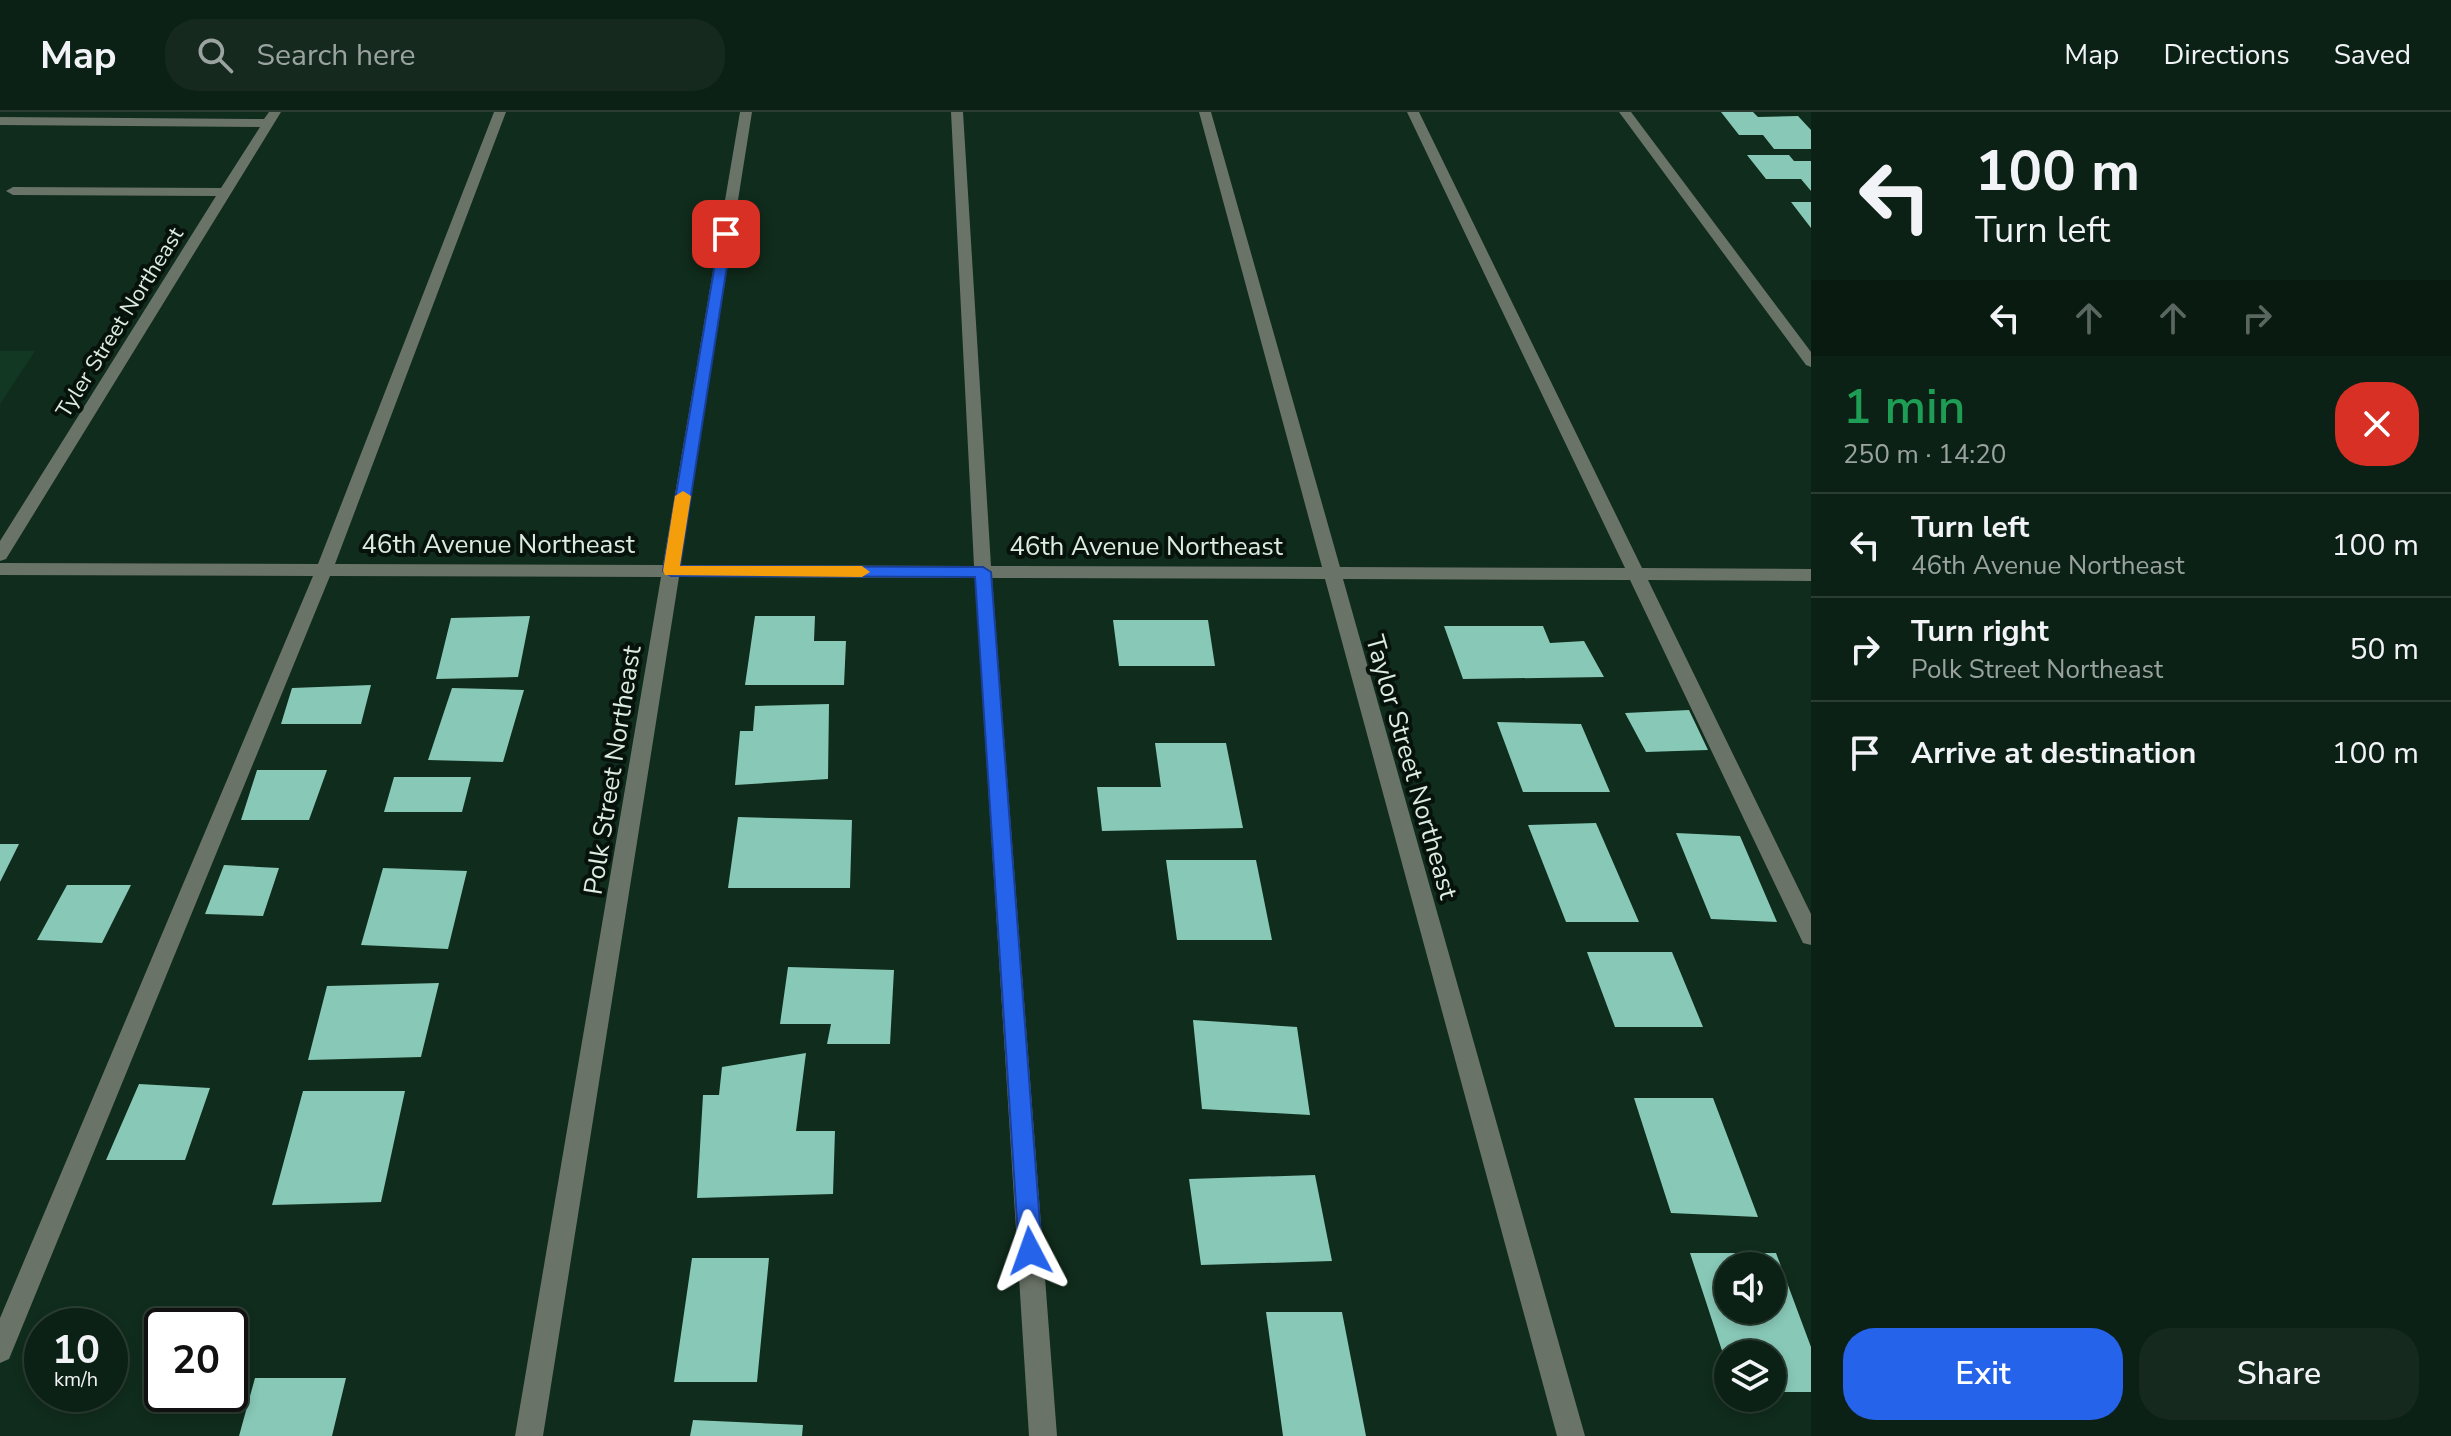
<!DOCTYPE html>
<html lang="en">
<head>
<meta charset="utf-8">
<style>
	body { margin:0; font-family:"Nunito Sans",sans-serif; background:#15291e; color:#f1f3f6; height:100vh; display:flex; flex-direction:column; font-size:30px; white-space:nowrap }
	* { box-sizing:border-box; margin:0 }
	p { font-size:26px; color:#9aa3a0 }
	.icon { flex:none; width:44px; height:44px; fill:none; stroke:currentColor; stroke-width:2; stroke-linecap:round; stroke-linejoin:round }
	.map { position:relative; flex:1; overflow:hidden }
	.sheet { display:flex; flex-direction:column; background:#0c2115; width:640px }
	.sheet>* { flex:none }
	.guide { background:#0c2115; color:#f1f3f6; overflow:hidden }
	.controls { position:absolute; left:1714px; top:1140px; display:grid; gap:16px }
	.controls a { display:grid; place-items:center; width:72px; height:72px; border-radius:50%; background:#0c2115; box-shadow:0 4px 12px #0003,0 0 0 2px #2c3e34; font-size:40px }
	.speed { position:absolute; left:24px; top:1196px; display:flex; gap:16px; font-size:40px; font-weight:700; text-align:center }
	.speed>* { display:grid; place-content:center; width:104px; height:104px; border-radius:50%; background:#0c2115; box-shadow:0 4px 12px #0003,0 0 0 2px #2c3e34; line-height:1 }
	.speed small { font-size:20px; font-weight:400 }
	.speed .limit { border:4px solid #111; border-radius:12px; background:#fff; color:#111 }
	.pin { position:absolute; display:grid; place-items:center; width:68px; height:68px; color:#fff; margin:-34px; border-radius:16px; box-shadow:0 4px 12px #0006 }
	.me { position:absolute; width:88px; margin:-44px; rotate:356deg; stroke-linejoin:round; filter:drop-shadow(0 0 6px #0008) }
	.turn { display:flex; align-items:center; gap:28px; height:168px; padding:0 32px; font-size:36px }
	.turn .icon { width:104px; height:104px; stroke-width:2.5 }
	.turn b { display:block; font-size:56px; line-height:68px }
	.lanes { display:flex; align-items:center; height:76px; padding:0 32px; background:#0003; justify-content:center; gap:40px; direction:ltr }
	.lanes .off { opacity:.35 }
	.round { display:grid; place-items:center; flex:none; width:84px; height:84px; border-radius:32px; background:#15291e }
	.overview { display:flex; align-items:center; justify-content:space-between; height:136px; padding:0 32px }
	h1 { font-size:48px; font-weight:600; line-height:60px; color:#1e9e55 }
	.action { display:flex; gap:16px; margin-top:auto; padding:16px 32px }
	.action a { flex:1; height:92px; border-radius:32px; background:#2563eb; color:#fff; font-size:32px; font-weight:600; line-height:92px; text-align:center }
	.action a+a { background:#15291e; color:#f1f3f6 }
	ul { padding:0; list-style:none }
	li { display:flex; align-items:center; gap:24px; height:104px; padding:0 32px; border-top:2px solid #2c3e34 }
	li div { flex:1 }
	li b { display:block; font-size:30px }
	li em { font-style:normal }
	header { display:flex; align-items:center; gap:48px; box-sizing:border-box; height:112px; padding:0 40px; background:#0c2115; border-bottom:2px solid #2c3e34 }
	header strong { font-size:38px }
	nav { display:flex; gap:44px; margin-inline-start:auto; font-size:28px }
	.search { width:560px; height:72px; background:#15291e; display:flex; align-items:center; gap:20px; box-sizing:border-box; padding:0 28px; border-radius:32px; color:#9aa3a0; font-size:30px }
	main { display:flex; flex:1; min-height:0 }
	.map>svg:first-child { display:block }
	.built { fill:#123722 }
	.building { fill:#88c8b6; fill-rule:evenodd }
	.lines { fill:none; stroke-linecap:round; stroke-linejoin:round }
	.minor { fill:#6a7367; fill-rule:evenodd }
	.route { fill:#2563eb; stroke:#184099; stroke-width:2 }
	.slow { fill:#f59e0b }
	.labels { text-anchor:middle; stroke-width:8; stroke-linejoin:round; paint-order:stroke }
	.far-street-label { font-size:22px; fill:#dcece1; stroke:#06120b }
	.street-label { font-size:26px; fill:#dcece1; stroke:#06120b }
</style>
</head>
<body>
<header>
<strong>Map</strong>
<div class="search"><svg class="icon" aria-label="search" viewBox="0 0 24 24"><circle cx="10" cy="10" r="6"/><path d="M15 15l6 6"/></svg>Search here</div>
<nav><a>Map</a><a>Directions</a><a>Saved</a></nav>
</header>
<main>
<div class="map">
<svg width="1811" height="1324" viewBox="0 0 1811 1324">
	<rect width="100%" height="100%" fill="#102c1c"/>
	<!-- built -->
	<path class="built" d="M 0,239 L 35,239 L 0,292 Z"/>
	<!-- building -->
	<path class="building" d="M 1721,0 L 1753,0 L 1758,5 L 1798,4 L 1811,18 L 1811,37 L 1774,37 L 1763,23 L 1739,23 Z
		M 1747,43 L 1789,43 L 1794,49 L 1811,49 L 1811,79 L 1801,67 L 1766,67 Z
		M 1791,90 L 1811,90 L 1811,116 Z
		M 530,504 L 518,565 L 436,567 L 451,506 Z
		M 755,504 L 815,504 L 814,529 L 846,529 L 844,573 L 745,573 Z
		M 1113,508 L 1208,508 L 1215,554 L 1119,554 Z
		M 1444,514 L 1543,514 L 1550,531 L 1584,529 L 1604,565 L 1463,567 Z
		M 371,573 L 361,612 L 281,612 L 292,576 Z
		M 452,576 L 524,578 L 503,650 L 428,648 Z
		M 829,592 L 828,667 L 735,673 L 740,619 L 753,619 L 755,594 Z
		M 1689,598 L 1708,638 L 1646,640 L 1625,601 Z
		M 1497,610 L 1581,612 L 1610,680 L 1523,680 Z
		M 1155,631 L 1226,631 L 1243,716 L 1102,719 L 1097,675 L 1161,675 Z
		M 257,658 L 327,658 L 309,708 L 241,708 Z
		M 394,665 L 471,665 L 462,700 L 384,700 Z
		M 738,705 L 852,708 L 850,776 L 728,776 Z
		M 1596,711 L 1639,810 L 1566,810 L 1528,713 Z
		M 1676,721 L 1740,724 L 1777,810 L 1711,807 Z
		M 0,732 L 19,732 L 0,770 Z
		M 1166,748 L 1256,748 L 1272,828 L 1177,828 Z
		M 224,753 L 279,756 L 263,804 L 205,802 Z
		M 383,756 L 467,759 L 448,837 L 361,833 Z
		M 67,773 L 131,773 L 102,831 L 37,828 Z
		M 1587,840 L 1672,840 L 1703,915 L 1615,915 Z
		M 788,855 L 894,858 L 890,932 L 827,932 L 831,912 L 780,912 Z
		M 439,871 L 421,945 L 308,948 L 327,874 Z
		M 1193,908 L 1297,915 L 1310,1003 L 1202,997 Z
		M 806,941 L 796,1019 L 835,1019 L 833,1082 L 697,1086 L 703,983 L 719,983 L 722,955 Z
		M 139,972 L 210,976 L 185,1048 L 106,1048 Z
		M 303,979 L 405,979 L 381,1090 L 272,1093 Z
		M 1634,986 L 1713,986 L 1758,1105 L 1671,1101 Z
		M 1315,1063 L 1332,1149 L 1201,1153 L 1189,1067 Z
		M 1690,1141 L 1776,1141 L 1811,1235 L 1811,1280 L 1772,1280 L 1772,1242 L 1728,1242 L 1727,1254 ZM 1728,1154 L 1772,1154 L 1772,1198 L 1728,1198 Z
		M 692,1146 L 769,1146 L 757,1270 L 674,1270 Z
		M 1266,1200 L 1342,1200 L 1366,1324 L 1283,1324 Z
		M 255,1266 L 346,1266 L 332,1324 L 239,1324 Z
		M 693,1308 L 803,1313 L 802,1324 L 690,1324 Z"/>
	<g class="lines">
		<!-- minor -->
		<path class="minor" d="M 269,0 L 281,0 L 6,447 L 0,449 L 0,429 L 216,84 L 13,83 L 6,79 L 13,75 L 221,76 L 260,15 L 0,13 L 0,5 L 264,7 Z
			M 494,0 L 506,0 L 335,452 L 663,453 L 740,0 L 752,0 L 680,453 L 974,454 L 951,0 L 963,0 L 991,454 L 1322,455 L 1199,0 L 1211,0 L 1340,455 L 1625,456 L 1407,0 L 1419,0 L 1642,456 L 1811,457 L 1811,469 L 1648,468 L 1811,802 L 1811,833 L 1803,831 L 1630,468 L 1343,467 L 1585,1324 L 1557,1324 L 1325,467 L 992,466 L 1057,1324 L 1029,1324 L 975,466 L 679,465 L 543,1324 L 515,1324 L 661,465 L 330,464 L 9,1247 L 0,1251 L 0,1206 L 313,464 L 0,463 L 0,451 L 318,452 Z
			M 1619,0 L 1631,0 L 1811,240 L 1811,255 L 1806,253 Z"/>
	</g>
	<!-- route -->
	<path class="route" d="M 726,119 L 732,122 L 680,454 L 983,455 L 991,460 L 1042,1139 L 1039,1147 L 1030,1150 L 1022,1147 L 1019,1139 L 975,465 L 671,464 L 663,459 L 720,122 Z"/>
	<!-- slow -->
	<path class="slow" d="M 683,379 L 691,384 L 680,454 L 862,454 L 870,460 L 862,465 L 665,463 L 663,459 L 675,384 Z"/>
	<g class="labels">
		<!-- far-street labels -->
		<g class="far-street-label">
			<text transform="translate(119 210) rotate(-58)" y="8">Tyler Street Northeast</text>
		</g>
		<!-- street labels -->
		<g class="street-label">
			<text x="498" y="441">46th Avenue Northeast</text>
			<text x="1146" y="443">46th Avenue Northeast</text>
			<text transform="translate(1412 655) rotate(74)" y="9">Taylor Street Northeast</text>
			<text transform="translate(612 658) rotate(-81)" y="9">Polk Street Northeast</text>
		</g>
	</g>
</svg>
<div class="controls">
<a><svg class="icon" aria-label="sound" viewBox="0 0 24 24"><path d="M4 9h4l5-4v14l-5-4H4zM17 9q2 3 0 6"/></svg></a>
<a><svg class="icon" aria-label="layers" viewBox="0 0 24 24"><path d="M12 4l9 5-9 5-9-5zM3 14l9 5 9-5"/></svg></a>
</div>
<div class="speed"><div>10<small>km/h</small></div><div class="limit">20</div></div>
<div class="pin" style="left:726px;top:122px;background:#d93025"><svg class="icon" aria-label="arrive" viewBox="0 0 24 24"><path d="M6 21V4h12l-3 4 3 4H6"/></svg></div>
<svg class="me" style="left:1030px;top:1139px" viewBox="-20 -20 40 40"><path d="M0-17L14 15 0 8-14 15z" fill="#2563eb" stroke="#fff" stroke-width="4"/></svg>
</div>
<section class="sheet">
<div class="guide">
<div class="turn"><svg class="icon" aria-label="left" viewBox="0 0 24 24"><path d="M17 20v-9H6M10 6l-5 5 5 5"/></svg><div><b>100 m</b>Turn left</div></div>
<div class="lanes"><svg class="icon" aria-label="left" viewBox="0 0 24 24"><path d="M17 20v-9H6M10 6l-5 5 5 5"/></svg><svg class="icon off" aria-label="ahead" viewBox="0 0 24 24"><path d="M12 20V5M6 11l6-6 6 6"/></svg><svg class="icon off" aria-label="ahead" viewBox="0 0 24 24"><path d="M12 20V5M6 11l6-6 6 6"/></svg><svg class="icon off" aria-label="right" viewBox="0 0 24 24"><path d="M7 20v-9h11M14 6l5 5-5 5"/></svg></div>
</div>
<div class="overview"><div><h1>1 min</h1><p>250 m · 14:20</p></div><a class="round" style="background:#d93025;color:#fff"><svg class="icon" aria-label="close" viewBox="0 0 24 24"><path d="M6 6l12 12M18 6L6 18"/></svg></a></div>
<ul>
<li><svg class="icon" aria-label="left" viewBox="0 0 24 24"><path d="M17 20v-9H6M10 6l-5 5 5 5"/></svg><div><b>Turn left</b><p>46th Avenue Northeast</p></div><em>100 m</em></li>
<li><svg class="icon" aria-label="right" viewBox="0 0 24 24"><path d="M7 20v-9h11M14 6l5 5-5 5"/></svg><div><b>Turn right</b><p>Polk Street Northeast</p></div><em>50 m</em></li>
<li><svg class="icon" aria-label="arrive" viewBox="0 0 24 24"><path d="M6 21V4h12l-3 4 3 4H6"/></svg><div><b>Arrive at destination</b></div><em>100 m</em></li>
</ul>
<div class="action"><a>Exit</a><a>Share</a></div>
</section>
</main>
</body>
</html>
